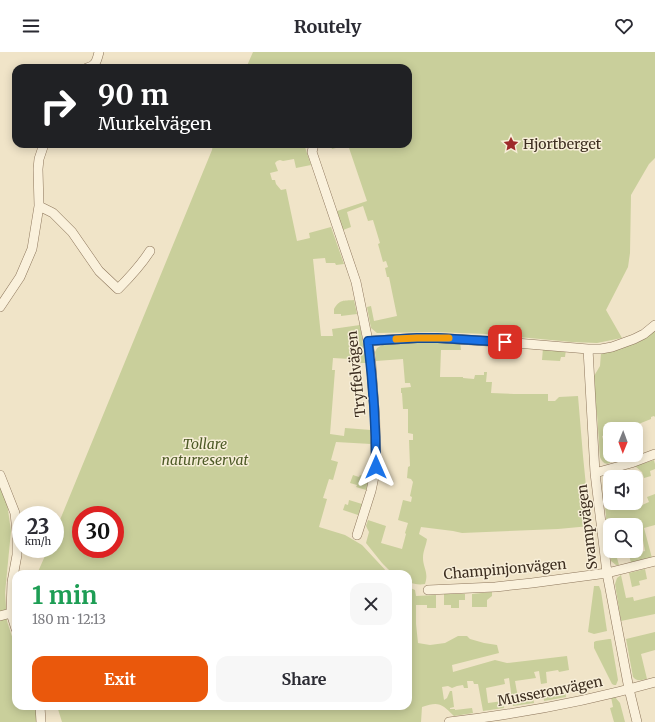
<!DOCTYPE html>
<html lang="en">
<head>
<meta charset="utf-8">
<style>
	body { margin:0; font-family:Merriweather,serif; background:#f7f7f7; color:#2b2b33; height:100vh; display:flex; flex-direction:column; font-size:15px; white-space:nowrap }
	* { box-sizing:border-box; margin:0 }
	p { font-size:13px; color:#7c7c81 }
	.icon { flex:none; width:22px; height:22px; fill:none; stroke:currentColor; stroke-width:2; stroke-linecap:round; stroke-linejoin:round }
	.map { position:relative; flex:1; overflow:hidden }
	.side { position:absolute; left:12px; top:518px; width:400px; height:140px; display:flex; flex-direction:column; background:#fff; border-radius:12px; box-shadow:0 2px 10px #0003 }
	.side>* { flex:none }
	.top-card { position:absolute; left:12px; top:12px; width:400px; height:84px; border-radius:12px; box-shadow:0 2px 10px #0003; background:#202124; color:#fff; overflow:hidden }
	.needle { width:26px; rotate:181deg }
	.buttons { position:absolute; left:603px; top:370px; display:grid; gap:8px }
	.buttons a { display:grid; place-items:center; width:40px; height:40px; border-radius:8px; background:#fff; box-shadow:0 2px 10px #0003; font-size:20px }
	.speed { position:absolute; left:12px; top:454px; display:flex; gap:8px; font-size:20px; font-weight:700; text-align:center }
	.speed>* { display:grid; place-content:center; width:52px; height:52px; border-radius:50%; background:#fff; box-shadow:0 2px 10px #0003; line-height:1 }
	.speed small { font-size:10px; font-weight:400 }
	.speed .limit { border:6px solid #d22; background:#fff; color:#111 }
	.pin { position:absolute; display:grid; place-items:center; width:34px; height:34px; color:#fff; margin:-17px; border-radius:8px; box-shadow:0 2px 6px #0006 }
	.me { position:absolute; width:44px; margin:-22px; rotate:0deg; stroke-linejoin:round; filter:drop-shadow(0 0 3px #0008) }
	.turn { display:flex; align-items:center; gap:14px; height:84px; padding:0 20px; font-size:18px }
	.turn .icon { width:52px; height:52px; stroke-width:2.5 }
	.turn b { display:block; font-size:28px; line-height:34px }
	.round { display:grid; place-items:center; flex:none; width:42px; height:42px; border-radius:12px; background:#f7f7f7 }
	.headline { display:flex; align-items:center; justify-content:space-between; height:68px; padding:0 20px }
	h1 { font-size:24px; font-weight:700; line-height:30px; color:#1e9e55 }
	.button { display:flex; gap:8px; margin-top:auto; padding:8px 20px }
	.button a { flex:1; height:46px; border-radius:12px; background:#ea580c; color:#fff; font-size:16px; font-weight:700; line-height:46px; text-align:center }
	.button a+a { background:#f7f7f7; color:#2b2b33 }
	header { display:flex; justify-content:space-between; align-items:center; height:52px; padding:0 20px; background:#fff; font-size:18px; font-weight:700 }
	.map>svg:first-child { display:block }
	.green { fill:#c9cf9b; fill-rule:evenodd }
	.lines { fill:none; stroke-linecap:round; stroke-linejoin:round }
	.minor-casing { stroke:#8d765c; stroke-width:10 }
	.minor { stroke:#faf1dc; stroke-width:9 }
	.route-casing { stroke:#114b97; stroke-width:10 }
	.route { stroke:#1a73e8; stroke-width:7 }
	.slow { stroke:#f59e0b; stroke-width:7 }
	.labels { text-anchor:middle; stroke-width:3; stroke-linejoin:round; paint-order:stroke }
	.poi-label { font-size:14px; fill:#3d2e20; stroke:#f7eed8; text-anchor:start }
	.street-label { font-size:14px; fill:#3d2e20; stroke:#f7eed8 }
	.park-label { font-size:14px; font-style:italic; fill:#4d5a26; stroke:#f7eed8 }
</style>
</head>
<body>
<header><svg class="icon" aria-label="menu" viewBox="0 0 24 24"><path d="M4 6h16M4 12h16M4 18h16"/></svg>Routely<svg class="icon" aria-label="heart" viewBox="0 0 24 24"><path d="M12 20l-8-8c-3-5 5-10 8-4 3-6 11-1 8 4z"/></svg></header>
<div class="map">
<svg width="655" height="670" viewBox="0 0 655 670">
	<rect width="100%" height="100%" fill="#f0e4c8"/>
	<!-- green -->
	<path class="green" d="M 253,0 L 655,0 L 655,106 L 649,112 L 631,143 L 630,201 L 628,215 L 606,258 L 622,286 L 597,291 L 572,290 L 486,282 L 435,280 L 377,281 L 371,276 L 367,255 L 371,254 L 374,269 L 397,264 L 389,225 L 387,225 L 385,216 L 388,215 L 386,209 L 383,210 L 378,192 L 380,191 L 373,168 L 368,169 L 363,154 L 347,160 L 351,175 L 343,178 L 337,159 L 367,149 L 348,93 L 332,97 L 330,92 L 408,92 L 408,16 L 246,16 Z
		M 213,92 L 304,92 L 311,113 L 296,116 L 294,107 L 283,109 L 280,108 L 277,109 L 275,111 L 278,119 L 270,121 L 272,128 L 275,128 L 276,132 L 281,138 L 286,137 L 297,189 L 310,186 L 309,181 L 331,175 L 344,212 L 336,213 L 335,211 L 326,211 L 325,206 L 313,207 L 321,284 L 333,284 L 332,277 L 360,273 L 366,311 L 350,311 L 350,307 L 333,306 L 332,318 L 335,318 L 330,382 L 344,384 L 345,376 L 371,378 L 371,392 L 336,390 L 331,408 L 338,410 L 333,428 L 329,427 L 323,446 L 327,447 L 319,475 L 345,483 L 362,493 L 389,522 L 37,522 L 48,497 L 55,497 L 55,480 L 212,98 ZM 81,463 L 115,463 L 115,497 L 81,497 Z
		M 354,248 L 357,262 L 341,264 L 341,262 L 334,262 L 334,257 C 340,247 343,249 354,248 Z
		M 655,279 L 655,365 L 654,364 L 651,365 L 651,367 L 626,377 L 610,377 L 610,384 L 609,382 L 602,384 L 610,411 C 605,413 602,410 600,405 L 597,362 L 595,349 L 594,324 L 600,314 L 601,301 Z
		M 441,289 L 460,290 L 461,298 L 441,298 L 440,325 L 463,325 L 463,326 L 474,327 L 475,323 L 484,323 L 484,320 L 487,320 L 486,330 L 492,330 L 491,341 L 514,342 L 548,342 L 548,349 L 555,349 L 559,345 L 578,344 L 583,404 L 590,474 L 558,477 L 462,481 L 453,479 L 421,475 L 419,482 L 427,487 C 426,494 423,499 423,506 C 423,516 429,520 425,532 C 419,533 414,532 408,530 L 408,522 L 393,522 L 382,511 L 366,491 L 369,480 L 366,474 L 368,468 L 386,474 L 381,491 L 402,497 L 406,482 L 405,481 L 408,471 L 398,468 L 403,448 L 411,450 L 412,445 L 410,444 L 413,430 L 411,427 L 407,426 L 408,415 L 410,414 L 409,388 L 413,388 L 413,382 L 408,381 L 408,357 L 403,357 L 402,341 L 401,341 L 401,336 L 411,335 L 410,331 L 405,331 L 403,307 L 376,309 L 375,300 L 377,296 L 384,292 Z
		M 543,296 L 566,297 L 565,305 L 561,305 L 560,309 L 542,308 Z
		M 654,408 L 655,412 L 655,417 L 650,419 L 651,424 L 644,426 L 642,420 L 635,414 Z
		M 353,423 L 359,425 L 360,423 L 369,426 L 366,438 L 356,435 L 357,433 L 350,431 Z
		M 606,426 L 610,446 L 610,451 L 611,451 L 612,456 L 621,454 L 624,451 L 636,451 L 636,448 L 639,447 L 642,453 L 649,450 L 647,445 L 655,442 L 655,473 L 644,476 L 652,506 L 631,511 L 629,503 L 645,499 L 641,478 L 636,479 L 636,473 L 610,473 L 610,499 L 615,499 L 619,513 L 616,513 L 611,509 L 607,475 L 603,433 Z
		M 0,435 L 7,451 L 11,479 L 5,541 L 7,569 L 16,597 L 16,654 L 36,654 L 37,670 L 0,670 Z
		M 349,448 L 362,452 L 358,463 L 343,458 L 345,452 L 348,453 Z
		M 645,517 L 647,527 L 639,529 L 640,533 L 632,535 L 629,521 Z
		M 621,523 L 626,546 L 633,545 L 634,549 L 655,544 L 655,562 L 621,569 L 615,532 L 617,526 Z
		M 594,534 L 599,534 L 601,539 L 607,579 L 594,582 L 588,580 Z
		M 408,535 L 415,538 L 416,544 L 436,543 L 436,556 L 427,556 L 427,553 L 416,553 L 416,572 L 418,591 L 430,593 L 445,591 L 458,584 L 467,584 L 470,587 L 484,591 L 497,593 L 499,601 L 452,613 L 453,620 L 495,608 L 507,611 L 567,604 L 569,618 L 559,620 L 558,618 L 546,620 L 547,631 L 541,632 L 539,619 L 534,620 L 536,626 L 515,629 L 518,646 L 533,644 L 534,651 L 513,654 L 509,626 L 504,627 L 505,632 L 486,636 L 488,651 L 503,649 L 504,656 L 483,659 L 478,632 L 474,632 L 473,629 L 467,629 L 468,636 L 464,636 L 463,633 L 457,634 L 452,636 L 448,634 L 442,635 L 444,648 L 447,646 L 450,639 L 452,639 L 454,655 L 450,656 L 450,657 L 455,657 L 455,658 L 472,656 L 473,661 L 454,664 C 442,652 439,649 422,655 L 421,670 L 62,670 L 57,654 L 408,654 Z
		M 492,540 L 492,544 L 487,548 L 487,555 L 472,555 L 472,542 Z
		M 444,542 L 465,542 L 465,548 L 459,548 L 459,556 L 451,556 L 451,553 L 444,553 Z
		M 655,580 L 655,598 L 641,602 L 647,627 C 641,628 637,630 633,625 L 626,587 Z
		M 609,587 L 611,587 L 618,628 L 616,633 L 614,633 L 612,632 L 594,596 L 594,590 L 596,589 Z
		M 544,637 L 549,637 L 550,642 L 565,639 L 566,645 L 544,649 L 543,640 Z
		M 611,645 L 615,645 L 620,651 L 625,670 L 614,670 L 610,656 L 613,655 Z"/>
	<g class="lines">
		<defs>
			<path id="minor" d="M 87,16 C 96,14 97,8 99,0
				M 314,92 L 312,100 L 356,230 L 368,289 L 371,311 L 375,366 L 376,415 L 371,439 L 357,483
				M 39,154 L 53,161 L 72,180 L 99,219 L 118,237 C 130,225 141,213 150,199
				M 0,255 L 20,225 L 32,197 L 39,154 L 38,117 L 39,107 L 44,92
				M 368,289 L 417,286 L 438,286 L 516,291 L 588,297 L 601,297 L 612,295 L 634,287 L 644,282 L 655,273
				M 588,297 L 595,421 L 607,521 L 629,637 L 637,670
				M 595,421 L 631,411 L 655,402
				M 0,423 L 15,461 L 17,480 L 17,503 L 12,530 L 11,561 L 0,564
				M 428,538 L 495,535 L 532,531 L 607,521 L 655,509
				M 11,561 L 16,577
				M 40,654 L 41,670
				M 449,670 C 518,662 588,649 655,630"/>
		</defs>
		<!-- minor casing -->
		<use href="#minor" class="minor-casing"/>
		<!-- minor -->
		<use href="#minor" class="minor"/>
	</g>
	<g class="lines">
		<defs>
			<path id="route" d="M 376,415 C 376,373 373,331 368,289 L 417,286 L 438,286 L 505,290"/>
		</defs>
		<!-- route casing -->
		<use href="#route" class="route-casing"/>
		<!-- route -->
		<use href="#route" class="route"/>
		<!-- slow -->
		<path class="slow" d="M 396,287 L 417,286 L 449,286"/>
	</g>
	<!-- icons -->
	<defs>
		<symbol id="sight-bare" viewBox="-9 -9 18 18"><path d="M0-6L1.8-2.2L6-1.7L2.9 1.2L3.7 5.4L0 3.3L-3.7 5.4L-2.9 1.2L-6-1.7L-1.8-2.2Z" fill="#9e2a2b" stroke="#f7eed8" stroke-width="2.5" paint-order="stroke"/></symbol>
	</defs>
	<g fill-rule="evenodd">
		<use href="#sight-bare" x="500" y="81" width="22" height="22"/>
	</g>
	<g class="labels">
		<!-- poi labels -->
		<g class="poi-label">
			<text x="523" y="97">Hjortberget</text>
		</g>
		<!-- street labels -->
		<g class="street-label">
			<text transform="translate(356 322) rotate(-96)" y="5">Tryffelvägen</text>
			<text transform="translate(587 475) rotate(-97)" y="5">Svampvägen</text>
			<text transform="translate(505 517) rotate(-5)" y="5">Champinjonvägen</text>
			<text transform="translate(550 639) rotate(-11)" y="5">Musseronvägen</text>
		</g>
		<!-- park labels -->
		<g class="park-label">
			<text x="205" y="397">Tollare<tspan x="205" dy="16">naturreservat</tspan></text>
		</g>
	</g>
</svg>
<div class="buttons">
<a><svg class="needle" viewBox="-14 -14 28 28"><path d="M0-13l5 13h-10z" fill="#e53935"/><path d="M0 13l5-13h-10z" fill="#7c7c81"/></svg></a>
<a><svg class="icon" aria-label="sound" viewBox="0 0 24 24"><path d="M4 9h4l5-4v14l-5-4H4zM17 9q2 3 0 6"/></svg></a>
<a><svg class="icon" aria-label="search" viewBox="0 0 24 24"><circle cx="10" cy="10" r="6"/><path d="M15 15l6 6"/></svg></a>
</div>
<div class="speed"><div>23<small>km/h</small></div><div class="limit">30</div></div>
<div class="pin" style="left:505px;top:290px;background:#d93025"><svg class="icon" aria-label="arrive" viewBox="0 0 24 24"><path d="M6 21V4h12l-3 4 3 4H6"/></svg></div>
<svg class="me" style="left:376px;top:415px" viewBox="-20 -20 40 40"><path d="M0-17L14 15 0 8-14 15z" fill="#1a73e8" stroke="#fff" stroke-width="4"/></svg>
<div class="top-card">
<div class="turn"><svg class="icon" aria-label="right" viewBox="0 0 24 24"><path d="M7 20v-9h11M14 6l5 5-5 5"/></svg><div><b>90 m</b>Murkelvägen</div></div>
</div>
<section class="side">
<div class="headline"><div><h1>1 min</h1><p>180 m · 12:13</p></div><a class="round"><svg class="icon" aria-label="close" viewBox="0 0 24 24"><path d="M6 6l12 12M18 6L6 18"/></svg></a></div>
<div class="button"><a>Exit</a><a>Share</a></div>
</section>
</div>
</body>
</html>
